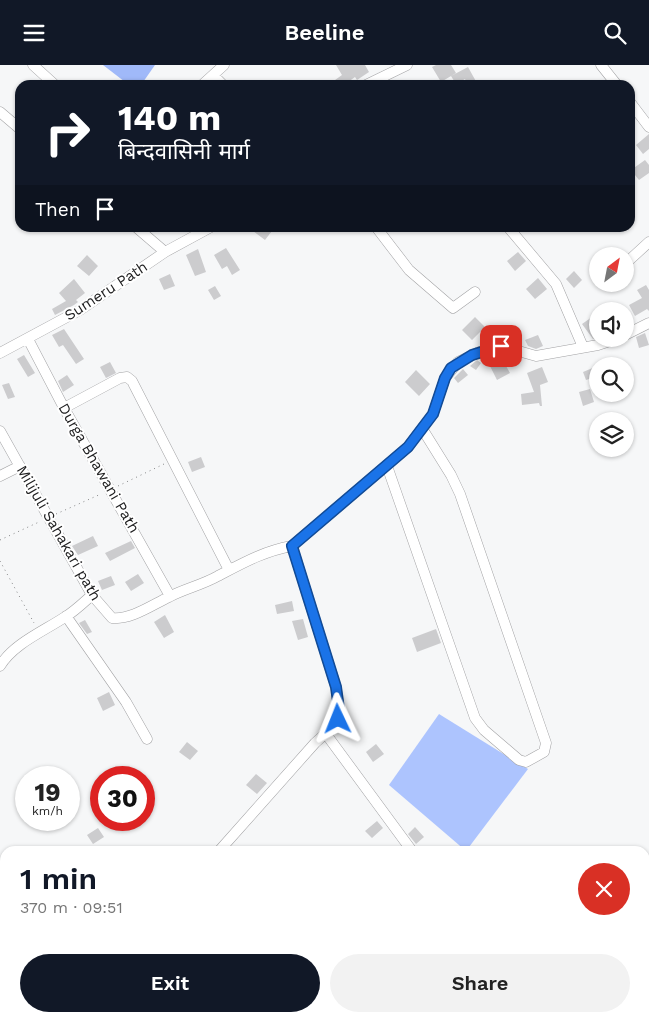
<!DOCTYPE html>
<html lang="en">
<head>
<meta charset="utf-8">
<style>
	body { margin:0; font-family:"Work Sans","Noto Sans Devanagari",sans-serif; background:#f2f2f2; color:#222; height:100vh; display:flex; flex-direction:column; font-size:19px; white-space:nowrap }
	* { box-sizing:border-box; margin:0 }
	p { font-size:16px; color:#767676 }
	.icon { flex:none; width:28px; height:28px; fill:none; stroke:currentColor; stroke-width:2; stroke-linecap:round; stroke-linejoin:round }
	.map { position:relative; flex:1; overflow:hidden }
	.sheet { position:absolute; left:0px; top:781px; width:650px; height:176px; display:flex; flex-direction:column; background:#fff; border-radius:15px 15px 0 0; box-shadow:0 1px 4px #0004 }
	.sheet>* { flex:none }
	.top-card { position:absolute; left:15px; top:15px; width:620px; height:152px; border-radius:15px; box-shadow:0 1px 4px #0004; background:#111827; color:#fff; overflow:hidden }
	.needle { width:32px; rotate:32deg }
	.controls { position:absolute; left:589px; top:182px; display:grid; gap:10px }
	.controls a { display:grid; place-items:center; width:45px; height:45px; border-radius:50%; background:#fff; box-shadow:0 1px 4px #0004; font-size:25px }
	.speed { position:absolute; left:15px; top:701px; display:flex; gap:10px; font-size:25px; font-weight:700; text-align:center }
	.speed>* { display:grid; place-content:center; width:65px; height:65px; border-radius:50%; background:#fff; box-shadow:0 1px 4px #0004; line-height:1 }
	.speed small { font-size:12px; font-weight:400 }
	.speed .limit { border:8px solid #d22; background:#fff; color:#111 }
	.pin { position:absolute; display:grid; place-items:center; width:42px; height:42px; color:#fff; margin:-21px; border-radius:10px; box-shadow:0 2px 8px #0006 }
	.me { position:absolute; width:55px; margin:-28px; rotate:358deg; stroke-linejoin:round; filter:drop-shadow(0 0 4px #0008) }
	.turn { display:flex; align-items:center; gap:18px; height:105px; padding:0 20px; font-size:22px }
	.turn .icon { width:65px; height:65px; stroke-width:2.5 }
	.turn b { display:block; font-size:35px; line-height:42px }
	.then { display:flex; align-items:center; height:48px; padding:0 20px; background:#0003; gap:10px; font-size:19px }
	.round { display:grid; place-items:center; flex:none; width:52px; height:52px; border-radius:26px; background:#f2f2f2 }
	.summary { display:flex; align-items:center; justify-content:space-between; height:85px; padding:0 20px }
	h1 { font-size:30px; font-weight:600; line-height:38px; color:#111827 }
	.cta { display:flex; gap:10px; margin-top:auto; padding:10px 20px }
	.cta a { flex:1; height:58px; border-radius:30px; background:#111827; color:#fff; font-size:20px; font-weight:600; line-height:58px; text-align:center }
	.cta a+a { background:#f2f2f2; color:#222 }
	header { display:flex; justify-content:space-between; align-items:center; height:65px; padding:0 20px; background:#111827; color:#fff; font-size:22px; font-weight:600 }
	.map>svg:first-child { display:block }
	.green { fill:#adc4fe }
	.forest { fill:#a0b9f9 }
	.building { fill:#ccccce }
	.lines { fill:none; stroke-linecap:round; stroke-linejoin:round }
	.street-casing { stroke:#a2a2a4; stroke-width:11 }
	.path { stroke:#868788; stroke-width:1; stroke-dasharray:1 4; stroke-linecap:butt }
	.street { stroke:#fff; stroke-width:10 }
	.route-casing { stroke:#114b97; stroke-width:12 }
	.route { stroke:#1a73e8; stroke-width:9 }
	.labels { text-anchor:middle; stroke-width:4; stroke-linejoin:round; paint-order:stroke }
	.street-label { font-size:15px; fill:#212122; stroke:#fff }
</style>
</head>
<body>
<header><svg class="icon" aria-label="menu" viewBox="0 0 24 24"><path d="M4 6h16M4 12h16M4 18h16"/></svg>Beeline<svg class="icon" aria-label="search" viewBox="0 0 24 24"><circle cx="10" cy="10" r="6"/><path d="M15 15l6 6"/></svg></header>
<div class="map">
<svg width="649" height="957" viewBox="0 0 649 957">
	<rect width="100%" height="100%" fill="#f6f7f8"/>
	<!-- green -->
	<path class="green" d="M 439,649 L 528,704 L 466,786 L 389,720 Z"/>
	<!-- forest -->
	<path class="forest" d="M 103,0 L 155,0 L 141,20 L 129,20 Z"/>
	<!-- building -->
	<path class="building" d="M 336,0 L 365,0 L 369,7 L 357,15 L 355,12 L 344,20 L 338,20 L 335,15 L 342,10 Z
		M 436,0 L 451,0 L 456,8 L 441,17 L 432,2 Z
		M 468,2 L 478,20 L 468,20 L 465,14 L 456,19 L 451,11 Z
		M 649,69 L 649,84 L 643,89 L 636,80 Z
		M 645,95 L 649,100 L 649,108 L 639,115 L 631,105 Z
		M 256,162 L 275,162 L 265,175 L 253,166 Z
		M 226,183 L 240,205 L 232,210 L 227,201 L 222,204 L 214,190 Z
		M 198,184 L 206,207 L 195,211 L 186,190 Z
		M 518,187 L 526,196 L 515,206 L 507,196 Z
		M 87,190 L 98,201 L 89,211 L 77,201 Z
		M 574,206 L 582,215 L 574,223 L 566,214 Z
		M 170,209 L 175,221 L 164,225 L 159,214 Z
		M 538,213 L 547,224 L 535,234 L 526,224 Z
		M 74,214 L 85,228 L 76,235 L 78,237 L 74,240 L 55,250 L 52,244 L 66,236 L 59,228 Z
		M 646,220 L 649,225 L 649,246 L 647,244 L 635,251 L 629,240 L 642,233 L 637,225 Z
		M 215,221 L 221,231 L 214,235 L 208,225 Z
		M 475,252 L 485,262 L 472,275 L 462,265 Z
		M 592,252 L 598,260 L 598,272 L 593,274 L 582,259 Z
		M 64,264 L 84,294 L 76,299 L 63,280 L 59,282 L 52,270 Z
		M 645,268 L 649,280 L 639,283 L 636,272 Z
		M 538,270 L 543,281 L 536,284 L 528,281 L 525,275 Z
		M 24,290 L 35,308 L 28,312 L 17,294 Z
		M 502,294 L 510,308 L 497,315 L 490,301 Z
		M 477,295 L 481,298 L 476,305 L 470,301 Z
		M 110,297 L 116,308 L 106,313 L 100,302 Z
		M 542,302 L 548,317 L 540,320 L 542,341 L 540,341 L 539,338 L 522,340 L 521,329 L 534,327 L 527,308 Z
		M 595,302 L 598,311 L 586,315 L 583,307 Z
		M 463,304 L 468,310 L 458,318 L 454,313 Z
		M 416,305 L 430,319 L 419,331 L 405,317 Z
		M 67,310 L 74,320 L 63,327 L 58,316 Z
		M 9,318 L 15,332 L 8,334 L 2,320 Z
		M 590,324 L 594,337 L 583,341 L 579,327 Z
		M 201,392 L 205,402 L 192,407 L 188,397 Z
		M 93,471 L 98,481 L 78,490 L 72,481 Z
		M 131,476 L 135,483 L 110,496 L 105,488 Z
		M 138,509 L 144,518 L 131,526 L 125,517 Z
		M 111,511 L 115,520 L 102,525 L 98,516 Z
		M 292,536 L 294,546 L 277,549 L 275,540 Z
		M 165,550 L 174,567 L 164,573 L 154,557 Z
		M 303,554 L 308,572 L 298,575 L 292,556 Z
		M 85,555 L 92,567 L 87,569 L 79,558 Z
		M 436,564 L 441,578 L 417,587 L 412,573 Z
		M 109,627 L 115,640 L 103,646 L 97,633 Z
		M 187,677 L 198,686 L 190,695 L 179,687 Z
		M 376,679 L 384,689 L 373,697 L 366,687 Z
		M 256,709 L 267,718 L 257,729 L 246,720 Z
		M 377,756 L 383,763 L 372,773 L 365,766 Z
		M 415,762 L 424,772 L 416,779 L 408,769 Z
		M 98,763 L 104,772 L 93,779 L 87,770 Z"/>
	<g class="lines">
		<defs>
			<path id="street" d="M 33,0 L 55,20
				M 601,0 L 617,20
				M 213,10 L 223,20
				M 202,20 L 224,0
				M 366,20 L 407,0
				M 630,37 L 649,62
				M 0,47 L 20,64
				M 136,162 L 165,187
				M 376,162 L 409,205 L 453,243 L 475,227
				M 508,162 L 556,219 L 583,282
				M 625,199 L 649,177
				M 625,270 L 649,258
				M 28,274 L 64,343 L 170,531
				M 0,288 L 80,245 L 165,187 L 211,162
				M 64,343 L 120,313 L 127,312 L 132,316 L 229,505
				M 0,366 L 92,530 L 112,553 C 131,555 152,540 169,532 C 184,524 202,520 218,511 C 243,498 264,486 292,481
				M 387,401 L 475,653 L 484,665 L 519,695 L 526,697 L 544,687 L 546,678 L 460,429 L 451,410 L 423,365
				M 0,411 L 20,401
				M 292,481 L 408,382 L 433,349 L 445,313 L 458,297 L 479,287 L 501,281 L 536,291 L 598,280 L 616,274
				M 66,551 L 126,637 L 147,674
				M 0,601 C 13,579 44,566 65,552 C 75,546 84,537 92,530
				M 326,669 L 412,786
				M 219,786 L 315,678 L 336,659 L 339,644 L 336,622 L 292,481
				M 137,952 L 141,957
				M 5,957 L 10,952"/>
		</defs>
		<!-- street casing -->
		<use href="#street" class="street-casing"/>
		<!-- path -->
		<path class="path" d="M 118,421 L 164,399
			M 56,449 L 101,429
			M 0,475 L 39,457
			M 0,496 L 34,558"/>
		<!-- street -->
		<use href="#street" class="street"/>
	</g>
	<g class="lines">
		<defs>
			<path id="route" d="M 338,654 L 339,644 L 336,622 L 292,481 L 408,382 L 433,349 L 445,313 L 451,303 L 472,290 L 501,281"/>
		</defs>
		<!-- route casing -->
		<use href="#route" class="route-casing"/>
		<!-- route -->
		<use href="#route" class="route"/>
	</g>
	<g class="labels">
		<!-- street labels -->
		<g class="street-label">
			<text transform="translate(106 226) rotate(-33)" y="5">Sumeru Path</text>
			<text transform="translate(99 403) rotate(60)" y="5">Durga Bhawani Path</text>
			<text transform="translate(59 468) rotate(60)" y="5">Milijuli Sahakari path</text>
		</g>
	</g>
</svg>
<div class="controls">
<a><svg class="needle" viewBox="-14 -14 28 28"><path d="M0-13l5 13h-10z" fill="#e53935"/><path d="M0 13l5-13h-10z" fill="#767676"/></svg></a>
<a><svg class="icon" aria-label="sound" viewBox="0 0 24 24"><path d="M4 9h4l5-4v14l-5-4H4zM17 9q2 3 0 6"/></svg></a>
<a><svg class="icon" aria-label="search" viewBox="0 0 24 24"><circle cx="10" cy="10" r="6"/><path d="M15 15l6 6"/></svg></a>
<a><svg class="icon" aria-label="layers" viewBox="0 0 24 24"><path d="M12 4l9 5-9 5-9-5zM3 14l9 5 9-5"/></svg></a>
</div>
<div class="speed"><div>19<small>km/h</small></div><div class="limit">30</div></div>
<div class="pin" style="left:501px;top:281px;background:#d93025"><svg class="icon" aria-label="arrive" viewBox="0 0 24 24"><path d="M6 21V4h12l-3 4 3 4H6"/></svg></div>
<svg class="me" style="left:338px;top:654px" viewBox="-20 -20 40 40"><path d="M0-17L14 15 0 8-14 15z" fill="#1a73e8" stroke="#fff" stroke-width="4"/></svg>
<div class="top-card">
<div class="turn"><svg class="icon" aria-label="right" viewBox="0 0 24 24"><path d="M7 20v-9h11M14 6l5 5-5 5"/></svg><div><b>140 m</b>बिन्दवासिनी मार्ग</div></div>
<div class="then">Then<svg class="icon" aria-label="arrive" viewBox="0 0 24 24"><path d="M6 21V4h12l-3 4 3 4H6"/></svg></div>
</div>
<section class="sheet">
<div class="summary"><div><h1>1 min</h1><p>370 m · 09:51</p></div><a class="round" style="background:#d93025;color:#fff"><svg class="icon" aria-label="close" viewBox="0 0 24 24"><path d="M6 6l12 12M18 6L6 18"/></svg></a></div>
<div class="cta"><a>Exit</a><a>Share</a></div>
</section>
</div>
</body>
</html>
